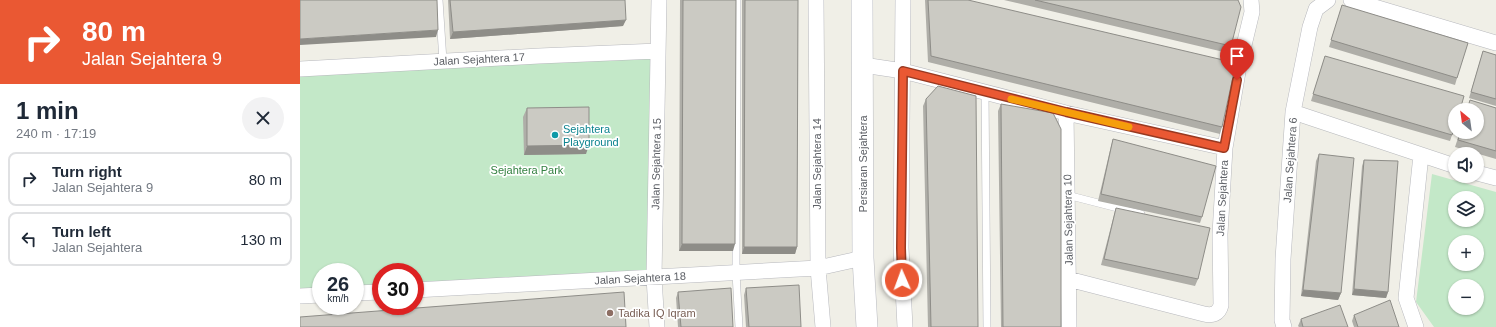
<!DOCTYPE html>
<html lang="en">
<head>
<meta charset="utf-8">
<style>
	body { margin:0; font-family:Helvetica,sans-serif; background:#f2f2f3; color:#1f2937; height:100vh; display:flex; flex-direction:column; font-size:15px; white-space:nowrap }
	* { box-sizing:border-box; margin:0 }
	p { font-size:13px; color:#747a83 }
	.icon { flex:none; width:22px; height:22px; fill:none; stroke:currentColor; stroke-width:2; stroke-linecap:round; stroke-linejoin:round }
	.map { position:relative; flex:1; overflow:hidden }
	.drawer { display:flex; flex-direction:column; background:#fff; width:300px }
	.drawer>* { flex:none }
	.hud { background:#ea5833; color:#fff; overflow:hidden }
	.needle { width:26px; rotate:331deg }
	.tools { position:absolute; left:1148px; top:103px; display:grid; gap:8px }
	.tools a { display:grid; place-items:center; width:36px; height:36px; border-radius:50%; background:#fff; box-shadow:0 1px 3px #0004; font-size:20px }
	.speed { position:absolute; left:12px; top:263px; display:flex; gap:8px; font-size:20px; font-weight:700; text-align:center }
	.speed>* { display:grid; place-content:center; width:52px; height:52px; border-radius:50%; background:#fff; box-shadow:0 1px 3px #0004; line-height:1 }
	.speed small { font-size:10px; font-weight:400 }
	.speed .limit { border:6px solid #d22; background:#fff; color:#111 }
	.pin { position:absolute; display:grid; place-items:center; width:34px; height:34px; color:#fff; margin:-41px -17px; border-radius:50% 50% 50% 0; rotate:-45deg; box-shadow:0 0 4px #0007 }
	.pin .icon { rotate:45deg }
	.me { position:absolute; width:44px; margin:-22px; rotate:358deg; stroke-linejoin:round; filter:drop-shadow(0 0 3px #0008) }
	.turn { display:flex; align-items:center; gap:14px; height:84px; padding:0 16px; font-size:18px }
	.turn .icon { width:52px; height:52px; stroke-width:2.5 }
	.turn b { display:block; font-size:28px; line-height:34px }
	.round { display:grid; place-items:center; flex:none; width:42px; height:42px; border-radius:21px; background:#f2f2f3 }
	.head { display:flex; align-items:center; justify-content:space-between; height:68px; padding:0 16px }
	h1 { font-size:24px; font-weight:700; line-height:30px }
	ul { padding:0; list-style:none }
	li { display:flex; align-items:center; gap:12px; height:54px; margin:0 8px 6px; padding:0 8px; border:2px solid #e0e1e3; border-radius:8px }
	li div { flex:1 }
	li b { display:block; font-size:15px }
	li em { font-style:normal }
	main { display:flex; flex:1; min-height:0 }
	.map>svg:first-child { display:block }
	.park { fill:#c3e8c8; fill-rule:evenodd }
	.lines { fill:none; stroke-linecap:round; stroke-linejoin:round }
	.lane-casing { stroke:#b7b8bd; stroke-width:8 }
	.street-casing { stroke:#b7b8bd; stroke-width:16 }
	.secondary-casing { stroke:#b8bac0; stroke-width:22 }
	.lane { stroke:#fff; stroke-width:7 }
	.street { stroke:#fff; stroke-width:15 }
	.secondary { stroke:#fff; stroke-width:21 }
	.wall { fill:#afaea8 }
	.shaded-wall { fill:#8e8d88 }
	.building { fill:#cbcac3; stroke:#8e8d88 }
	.route-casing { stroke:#983921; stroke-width:10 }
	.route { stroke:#ea5833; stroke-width:7 }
	.slow { stroke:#f59e0b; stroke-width:7 }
	.culture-dot { fill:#0f9aa8; stroke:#fff; stroke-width:1.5 }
	.education-dot { fill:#8d6e63; stroke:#fff; stroke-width:1.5 }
	.labels { text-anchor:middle; stroke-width:3.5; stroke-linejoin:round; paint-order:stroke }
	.street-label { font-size:11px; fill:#5e6167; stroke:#fff }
	.culture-label { font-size:11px; fill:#0d838f; stroke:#fff; text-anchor:start }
	.park-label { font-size:11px; fill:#338141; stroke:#fff }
	.education-label { font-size:11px; fill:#785e54; stroke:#fff; text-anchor:start }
</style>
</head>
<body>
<main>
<section class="drawer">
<div class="hud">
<div class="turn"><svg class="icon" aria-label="right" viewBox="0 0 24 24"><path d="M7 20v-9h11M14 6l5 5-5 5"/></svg><div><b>80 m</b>Jalan Sejahtera 9</div></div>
</div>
<div class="head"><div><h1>1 min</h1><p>240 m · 17:19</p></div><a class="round"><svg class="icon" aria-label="close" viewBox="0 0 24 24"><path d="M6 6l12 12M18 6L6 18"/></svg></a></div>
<ul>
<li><svg class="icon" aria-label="right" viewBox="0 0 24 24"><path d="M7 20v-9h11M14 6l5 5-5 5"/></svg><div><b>Turn right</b><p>Jalan Sejahtera 9</p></div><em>80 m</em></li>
<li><svg class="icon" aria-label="left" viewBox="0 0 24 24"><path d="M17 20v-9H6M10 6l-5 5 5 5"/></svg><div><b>Turn left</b><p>Jalan Sejahtera</p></div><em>130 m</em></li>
</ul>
</section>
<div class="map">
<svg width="1196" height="327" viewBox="0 0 1196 327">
	<rect width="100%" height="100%" fill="#f0efe7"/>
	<!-- park -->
	<path class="park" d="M 358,51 L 354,277 L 115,290 L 115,272 L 81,272 L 81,292 L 55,293 L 55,272 L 21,272 L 21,295 L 0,296 L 0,69 Z
		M 1132,174 L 1196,192 L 1196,327 L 1134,327 L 1116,302 ZM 1155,198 L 1177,198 L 1177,220 L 1155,220 ZM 1155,242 L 1177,242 L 1177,264 L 1155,264 ZM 1155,286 L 1177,286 L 1177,308 L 1155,308 Z"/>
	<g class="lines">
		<defs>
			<path id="lane" d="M 139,0 L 143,61
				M 437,0 L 436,273 L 439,327
				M 685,92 L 687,327
				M 767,195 L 841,214"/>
			<path id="street" d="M 516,0 L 518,268 L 523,327
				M 603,0 L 601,248 L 605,327
				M 1051,0 L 1196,43
				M 563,65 L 603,71 L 766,113 L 925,148
				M 0,69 L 239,56 L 358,51
				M 993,112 L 1155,166
				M 766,113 L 769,327
				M 1177,173 L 1196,178
				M 768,279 L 904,314 C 912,316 919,314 921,305 L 920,234 L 925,148 L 939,66 L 952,12 L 951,0
				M 115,290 L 518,268 L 563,258
				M 55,293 L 81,292
				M 0,296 L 21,295
				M 357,327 L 354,277 L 359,0
				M 984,327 L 982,320 L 983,259 L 993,112 L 1010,27 L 1016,9 L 1028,0
				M 1116,327 L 1106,298 L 1121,155"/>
			<path id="secondary" d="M 562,0 L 563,258 L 567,327"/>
		</defs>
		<!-- lane casing -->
		<use href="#lane" class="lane-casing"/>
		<!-- street casing -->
		<use href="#street" class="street-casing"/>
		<!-- secondary casing -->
		<use href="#secondary" class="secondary-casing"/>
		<!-- lane -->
		<use href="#lane" class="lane"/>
		<!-- street -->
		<use href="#street" class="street"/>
		<!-- secondary -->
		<use href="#secondary" class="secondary"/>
	</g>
	<!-- wall -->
	<path class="wall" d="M 148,0 L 325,0 L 323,26 L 150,39 Z
		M 380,0 L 436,0 L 433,251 L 379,251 Z
		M 442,0 L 498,0 L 497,247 L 495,254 L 442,254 Z
		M 625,0 L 668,0 L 922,127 L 920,134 L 628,62 Z
		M 704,0 L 938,0 L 931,46 L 928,53 Z
		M 1042,5 L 1157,78 L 1155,85 L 1029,47 Z
		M 1183,51 L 1196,55 L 1196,106 L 1169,98 Z
		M 1025,56 L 1152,135 L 1150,141 L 1011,101 Z
		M 626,99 L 678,327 L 628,327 L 623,106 Z
		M 1170,100 L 1196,108 L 1196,159 L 1155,147 L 1160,132 L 1177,132 L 1177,110 L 1167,110 Z
		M 701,104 L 761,327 L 701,327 L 698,111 Z
		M 227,108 L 286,154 L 224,155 L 223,117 Z
		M 813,139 L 902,217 L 900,223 L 798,201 L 811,146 Z
		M 1019,154 L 1041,293 L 1038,300 L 1001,296 L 1016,161 Z
		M 1064,160 L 1088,292 L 1086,298 L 1052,295 L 1062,166 Z
		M 816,208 L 898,279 L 895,286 L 801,265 L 814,215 Z
		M 446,288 L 501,327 L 446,327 L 444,295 Z
		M 378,292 L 433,327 L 378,327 L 376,298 Z
		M 1054,315 L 1099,327 L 1054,327 L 1052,321 Z
		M 1001,319 L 1048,327 L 999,327 L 998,326 Z"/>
	<!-- shaded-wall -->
	<path class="shaded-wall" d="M 326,20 L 323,26 L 150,39 L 153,32 Z
		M 138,30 L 136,37 L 0,45 L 0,39 Z
		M 289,145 L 286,154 L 224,155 L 227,146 Z
		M 382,244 L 435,244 L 433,251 L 379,251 Z
		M 444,247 L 497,247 L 495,254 L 442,254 Z
		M 1054,289 L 1088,292 L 1086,298 L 1052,295 Z
		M 1003,290 L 1041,293 L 1038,300 L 1001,296 Z"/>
	<!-- building -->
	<path class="building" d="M 0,0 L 137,0 L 138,30 L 0,39 Z
		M 150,0 L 325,0 L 326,20 L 153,32 Z
		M 383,0 L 436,0 L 435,244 L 382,244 Z
		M 445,0 L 498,0 L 497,247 L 444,247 Z
		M 628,0 L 668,0 L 936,63 L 922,127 L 631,56 Z
		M 735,0 L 938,0 L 941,7 L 931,46 Z
		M 1042,5 L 1168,43 L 1157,78 L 1031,40 Z
		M 1183,51 L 1196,55 L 1196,99 L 1171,92 Z
		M 1025,56 L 1164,96 L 1160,110 L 1155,110 L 1155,126 L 1152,135 L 1013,94 Z
		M 638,86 L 676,96 L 678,327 L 631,327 L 626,99 Z
		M 1170,100 L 1196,108 L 1196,151 L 1158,140 L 1160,132 L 1177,132 L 1177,110 L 1167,110 Z
		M 701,104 L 753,113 L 761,129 L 761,327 L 703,327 Z
		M 289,107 L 289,145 L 227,146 L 227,108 Z
		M 813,139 L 916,166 L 902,217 L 801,194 Z
		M 1019,154 L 1054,158 L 1041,293 L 1003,290 Z
		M 1064,160 L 1098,161 L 1088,292 L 1054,289 Z
		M 816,208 L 910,228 L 898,279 L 804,259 Z
		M 499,285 L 501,327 L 449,327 L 446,288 Z
		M 431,288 L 433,327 L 381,327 L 378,292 Z
		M 324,292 L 326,327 L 0,327 L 0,317 Z
		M 1090,300 L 1099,327 L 1058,327 L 1054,315 Z
		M 1040,305 L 1048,327 L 1003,327 L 1001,319 Z"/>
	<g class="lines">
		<defs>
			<path id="route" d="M 602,280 L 601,248 L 603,71 L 766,112 L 924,148 L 937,80"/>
		</defs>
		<!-- route casing -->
		<use href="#route" class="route-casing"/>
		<!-- route -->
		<use href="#route" class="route"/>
		<!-- slow -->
		<path class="slow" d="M 711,99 L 829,127"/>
	</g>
	<!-- markers -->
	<circle class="culture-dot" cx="255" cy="135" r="4"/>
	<circle class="education-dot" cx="310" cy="313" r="4"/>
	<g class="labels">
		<!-- street labels -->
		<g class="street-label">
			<text transform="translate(179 59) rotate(-3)" y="4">Jalan Sejahtera 17</text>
			<text transform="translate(990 160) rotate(-86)" y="4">Jalan Sejahtera 6</text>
			<text transform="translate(356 164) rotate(-89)" y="4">Jalan Sejahtera 15</text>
			<text transform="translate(517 164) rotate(-90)" y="4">Jalan Sejahtera 14</text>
			<text transform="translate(563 164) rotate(-90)" y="4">Persiaran Sejahtera</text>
			<text transform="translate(922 198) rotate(-87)" y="4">Jalan Sejahtera</text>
			<text transform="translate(768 220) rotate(-91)" y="4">Jalan Sejahtera 10</text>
			<text transform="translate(340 278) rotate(-3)" y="4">Jalan Sejahtera 18</text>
		</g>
		<!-- culture labels -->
		<g class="culture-label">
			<text x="263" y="133">Sejahtera<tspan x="263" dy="13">Playground</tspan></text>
		</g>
		<!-- park labels -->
		<g class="park-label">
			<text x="227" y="174">Sejahtera Park</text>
		</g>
		<!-- education labels -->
		<g class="education-label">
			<text x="318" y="317">Tadika IQ Iqram</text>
		</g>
	</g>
</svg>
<div class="tools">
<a><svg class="needle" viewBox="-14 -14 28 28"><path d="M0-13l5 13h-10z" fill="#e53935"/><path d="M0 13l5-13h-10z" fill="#747a83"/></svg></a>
<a><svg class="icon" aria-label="sound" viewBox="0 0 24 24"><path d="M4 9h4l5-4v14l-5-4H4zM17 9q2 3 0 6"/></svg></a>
<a><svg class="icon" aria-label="layers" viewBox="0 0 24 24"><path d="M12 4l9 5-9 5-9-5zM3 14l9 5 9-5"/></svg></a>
<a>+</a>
<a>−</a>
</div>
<div class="speed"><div>26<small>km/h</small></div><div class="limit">30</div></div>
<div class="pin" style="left:937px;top:80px;background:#d93025"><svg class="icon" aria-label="arrive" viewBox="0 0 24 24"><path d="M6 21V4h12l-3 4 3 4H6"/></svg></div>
<svg class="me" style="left:602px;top:280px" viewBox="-20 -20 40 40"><circle r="17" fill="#ea5833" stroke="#fff" stroke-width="3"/><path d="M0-11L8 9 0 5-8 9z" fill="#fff"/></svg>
</div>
</main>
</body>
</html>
